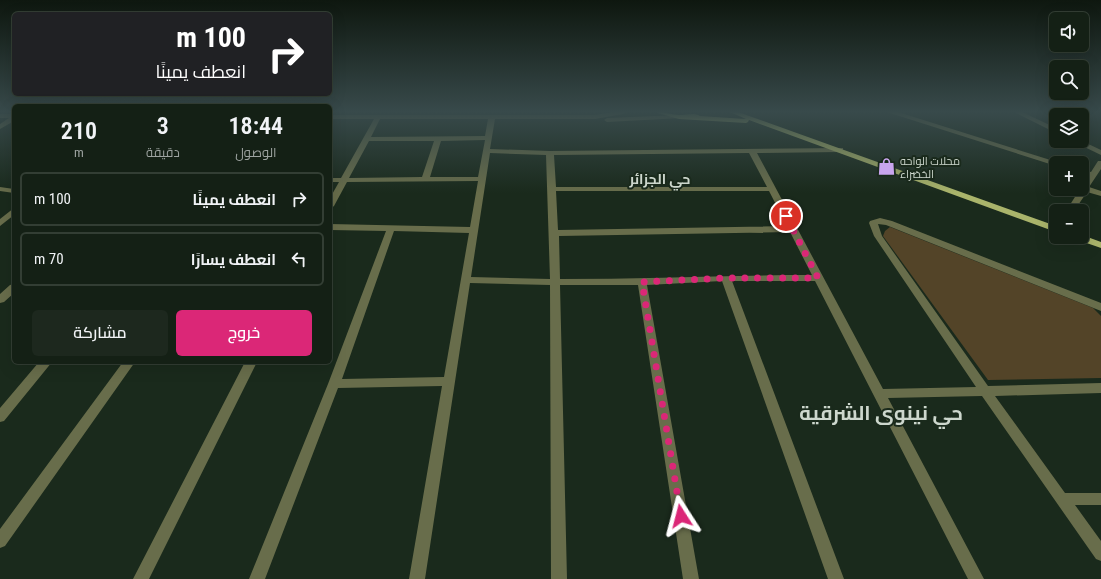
<!DOCTYPE html>
<html lang="ar">
<head>
<meta charset="utf-8">
<style>
	body { margin:0; font-family:"Roboto Condensed",Cairo,sans-serif; background:#1d281e; color:#f1f3f6; direction:rtl; height:100vh; display:flex; flex-direction:column; font-size:15px; white-space:nowrap }
	* { box-sizing:border-box; margin:0 }
	p { font-size:13px; color:#9da3a0 }
	.icon { flex:none; width:22px; height:22px; fill:none; stroke:currentColor; stroke-width:2; stroke-linecap:round; stroke-linejoin:round }
	.map { position:relative; flex:1; overflow:hidden; direction:ltr }
	.drawer { position:absolute; left:12px; top:104px; width:320px; height:260px; display:flex; flex-direction:column; background:#142015; border-radius:6px; box-shadow:0 4px 16px #0002,0 0 0 1px #333e34; direction:rtl }
	.drawer>* { flex:none }
	.banner { position:absolute; left:12px; top:12px; width:320px; height:84px; border-radius:6px; box-shadow:0 4px 16px #0002,0 0 0 1px #333e34; direction:rtl; background:#202124; color:#fff; overflow:hidden }
	.controls { position:absolute; left:1049px; top:12px; display:grid; gap:8px }
	.controls a { display:grid; place-items:center; width:40px; height:40px; border-radius:6px; background:#142015; box-shadow:0 4px 16px #0002,0 0 0 1px #333e34; font-size:20px }
	.pin { position:absolute; display:grid; place-items:center; width:34px; height:34px; color:#fff; margin:-17px; border:2px solid #fff; border-radius:50%; box-shadow:0 1px 4px #0007 }
	.me { position:absolute; width:44px; margin:-22px; rotate:351deg; stroke-linejoin:round; filter:drop-shadow(0 0 3px #0008) }
	.turn { display:flex; align-items:center; gap:14px; height:84px; padding:0 20px; font-size:18px }
	.turn .icon { width:52px; height:52px; stroke-width:2.5 }
	.turn b { display:block; font-size:28px; line-height:34px }
	.eta { display:flex; justify-content:space-evenly; align-items:center; height:68px; text-align:center }
	.eta b { font-size:24px; font-weight:600; line-height:28px }
	.action { display:flex; gap:8px; margin-top:auto; padding:8px 20px }
	.action a { flex:1; height:46px; border-radius:6px; background:#db2777; color:#fff; font-size:16px; font-weight:600; line-height:46px; text-align:center }
	.action a+a { background:#1d281e; color:#f1f3f6 }
	ul { padding:0; list-style:none }
	li { display:flex; align-items:center; gap:12px; height:54px; margin:0 8px 6px; padding:0 12px; border:2px solid #333e34; border-radius:6px }
	li div { flex:1 }
	li b { display:block; font-size:15px }
	li em { font-style:normal }
	.map>svg:first-child { display:block }
	.green { fill:#534428 }
	.lines { fill:none; stroke-linecap:round; stroke-linejoin:round }
	.minor { fill:#686d4b; fill-rule:evenodd }
	.major { fill:#aab46b; fill-rule:evenodd }
	.route { stroke:#db2777; stroke-width:7; stroke-dasharray:0 12.6 }
	.labels { text-anchor:middle; stroke-width:4; stroke-linejoin:round; paint-order:stroke }
	.far-poi-label { font-size:11px; fill:#cdd7cd; stroke:#1a2a1c; text-anchor:start }
	.far-district-label { font-size:14px; font-weight:bold; fill:#cdd7cd; stroke:#1a2a1c }
	.near-district-label { font-size:20px; font-weight:bold; fill:#cdd7cd; stroke:#1a2a1c }
</style>
</head>
<body>
<div class="map">
<svg width="1101" height="579" viewBox="0 0 1101 579">
	<rect width="100%" height="100%" fill="#1a2a1c"/>
	<!-- green -->
	<path class="green" d="M 890,227 L 1093,308 L 1101,316 L 1101,378 L 988,380 L 883,236 L 885,231 Z"/>
	<g class="lines">
		<!-- minor -->
		<path class="minor" d="M 613,112 L 626,112 L 623,114 L 595,119 L 495,119 L 490,149 L 550,151 L 843,148 L 843,152 L 840,152 L 757,153 L 883,389 L 976,387 L 874,236 L 869,223 L 870,221 L 880,218 L 892,221 L 1101,303 L 1101,311 L 886,225 L 878,224 L 882,236 L 988,386 L 1101,383 L 1101,393 L 995,396 L 1065,493 L 1101,493 L 1101,505 L 1075,505 L 1101,541 L 1101,561 L 1096,559 L 982,396 L 888,398 L 984,579 L 968,579 L 815,281 L 732,281 L 844,579 L 828,579 L 722,281 L 647,285 L 699,579 L 683,579 L 638,285 L 560,285 L 567,579 L 551,579 L 550,285 L 470,283 L 425,579 L 409,579 L 442,386 L 338,388 L 265,579 L 249,579 L 328,384 L 386,231 L 330,230 L 330,224 L 470,227 L 478,181 L 347,182 L 334,206 L 330,209 L 330,198 L 339,182 L 330,182 L 330,178 L 341,178 L 374,119 L 330,119 L 330,115 L 595,115 ZM 380,119 L 488,119 L 485,136 L 371,137 ZM 485,140 L 478,177 L 430,177 L 441,141 ZM 369,141 L 434,141 L 422,177 L 349,178 ZM 490,153 L 546,155 L 550,279 L 471,277 ZM 749,153 L 767,187 L 556,187 L 554,155 ZM 556,191 L 769,191 L 787,226 L 558,230 ZM 394,231 L 469,233 L 444,377 L 342,379 ZM 790,232 L 812,275 C 728,275 644,279 560,279 L 559,236 Z
			M 889,112 L 898,112 L 1060,163 L 1056,163 L 1056,165 L 1053,165 L 890,113 Z
			M 1014,112 L 1022,112 L 1056,128 L 1056,133 Z
			M 0,114 L 14,114 L 14,121 L 0,129 L 0,124 L 9,118 L 0,118 Z
			M 679,115 L 682,117 L 681,118 L 607,122 L 604,120 L 607,118 Z
			M 1072,141 L 1082,141 L 1101,150 L 1101,155 Z
			M 1098,161 L 1101,161 L 1101,169 L 1089,187 L 1101,191 L 1101,196 L 1087,192 L 1074,211 L 1066,211 L 1080,189 L 1082,189 L 1082,186 L 1088,176 L 1082,174 L 1082,170 L 1091,172 Z
			M 0,187 L 14,189 L 14,193 L 0,191 Z
			M 14,208 L 14,215 L 0,226 L 0,219 Z
			M 14,284 L 14,293 L 4,302 L 0,303 L 0,294 L 10,285 Z
			M 39,362 L 52,362 L 4,421 L 0,422 L 0,408 Z
			M 123,362 L 135,362 L 5,546 L 0,548 L 0,529 Z
			M 245,362 L 257,362 L 149,579 L 133,579 Z"/>
		<!-- major -->
		<path class="major" d="M 657,112 C 665,112 672,115 680,115 C 687,115 694,112 700,116 L 746,119 L 730,112 L 738,112 L 1056,226 L 1056,232 L 749,120 L 748,122 L 746,123 L 679,119 L 658,113 Z
			M 1082,235 L 1101,242 L 1101,248 L 1075,239 L 1074,237 L 1082,237 Z"/>
	</g>
	<!-- sky -->
	<linearGradient id="sky" x2="0" y2="1"><stop stop-color="#0e170f"/><stop offset="0.58" stop-color="#384a4b"/><stop offset="1" stop-color="#384a4b" stop-opacity="0"/></linearGradient>
	<rect width="1101" height="193" fill="url(#sky)"/>
	<g class="lines">
		<!-- route -->
		<path class="route" d="M 681,516 L 642,282 L 726,278 L 818,278 L 786,216"/>
	</g>
	<!-- icons -->
	<defs>
		<symbol id="shop-bare" viewBox="-9 -9 18 18"><path d="M-5-2.5h2.3a2.7 3.5 0 0 1 5.4 0H5L5.5 6h-11ZM-1.5-2.5h3a1.5 2.3 0 0 0-3 0Z" fill="#c9a5ee" stroke="#1a2a1c" stroke-width="2.5" paint-order="stroke"/></symbol>
	</defs>
	<g fill-rule="evenodd">
		<use href="#shop-bare" x="874" y="154" width="25" height="25"/>
	</g>
	<g class="labels">
		<!-- far-poi labels -->
		<g class="far-poi-label">
			<text x="900" y="165">محلات الواحه<tspan x="900" dy="13">الخضراء</tspan></text>
		</g>
		<!-- far-district labels -->
		<g class="far-district-label">
			<text x="660" y="184">حي الجزائر</text>
		</g>
		<!-- near-district labels -->
		<g class="near-district-label">
			<text x="881" y="420">حي نينوى الشرقية</text>
		</g>
	</g>
</svg>
<div class="controls">
<a><svg class="icon" aria-label="sound" viewBox="0 0 24 24"><path d="M4 9h4l5-4v14l-5-4H4zM17 9q2 3 0 6"/></svg></a>
<a><svg class="icon" aria-label="search" viewBox="0 0 24 24"><circle cx="10" cy="10" r="6"/><path d="M15 15l6 6"/></svg></a>
<a><svg class="icon" aria-label="layers" viewBox="0 0 24 24"><path d="M12 4l9 5-9 5-9-5zM3 14l9 5 9-5"/></svg></a>
<a>+</a>
<a>−</a>
</div>
<div class="pin" style="left:786px;top:216px;background:#d93025"><svg class="icon" aria-label="arrive" viewBox="0 0 24 24"><path d="M6 21V4h12l-3 4 3 4H6"/></svg></div>
<svg class="me" style="left:681px;top:516px" viewBox="-20 -20 40 40"><path d="M0-17L14 15 0 8-14 15z" fill="#db2777" stroke="#fff" stroke-width="4"/></svg>
<div class="banner">
<div class="turn"><svg class="icon" aria-label="right" viewBox="0 0 24 24"><path d="M7 20v-9h11M14 6l5 5-5 5"/></svg><div><b>100 m</b>انعطف يمينًا</div></div>
</div>
<section class="drawer">
<div class="eta">
<div><b>18:44</b><p>الوصول</p></div>
<div><b>3</b><p>دقيقة</p></div>
<div><b>210</b><p>m</p></div>
</div>
<ul>
<li><svg class="icon" aria-label="right" viewBox="0 0 24 24"><path d="M7 20v-9h11M14 6l5 5-5 5"/></svg><div><b>انعطف يمينًا</b></div><em>100 m</em></li>
<li><svg class="icon" aria-label="left" viewBox="0 0 24 24"><path d="M17 20v-9H6M10 6l-5 5 5 5"/></svg><div><b>انعطف يسارًا</b></div><em>70 m</em></li>
</ul>
<div class="action"><a>خروج</a><a>مشاركة</a></div>
</section>
</div>
</body>
</html>
